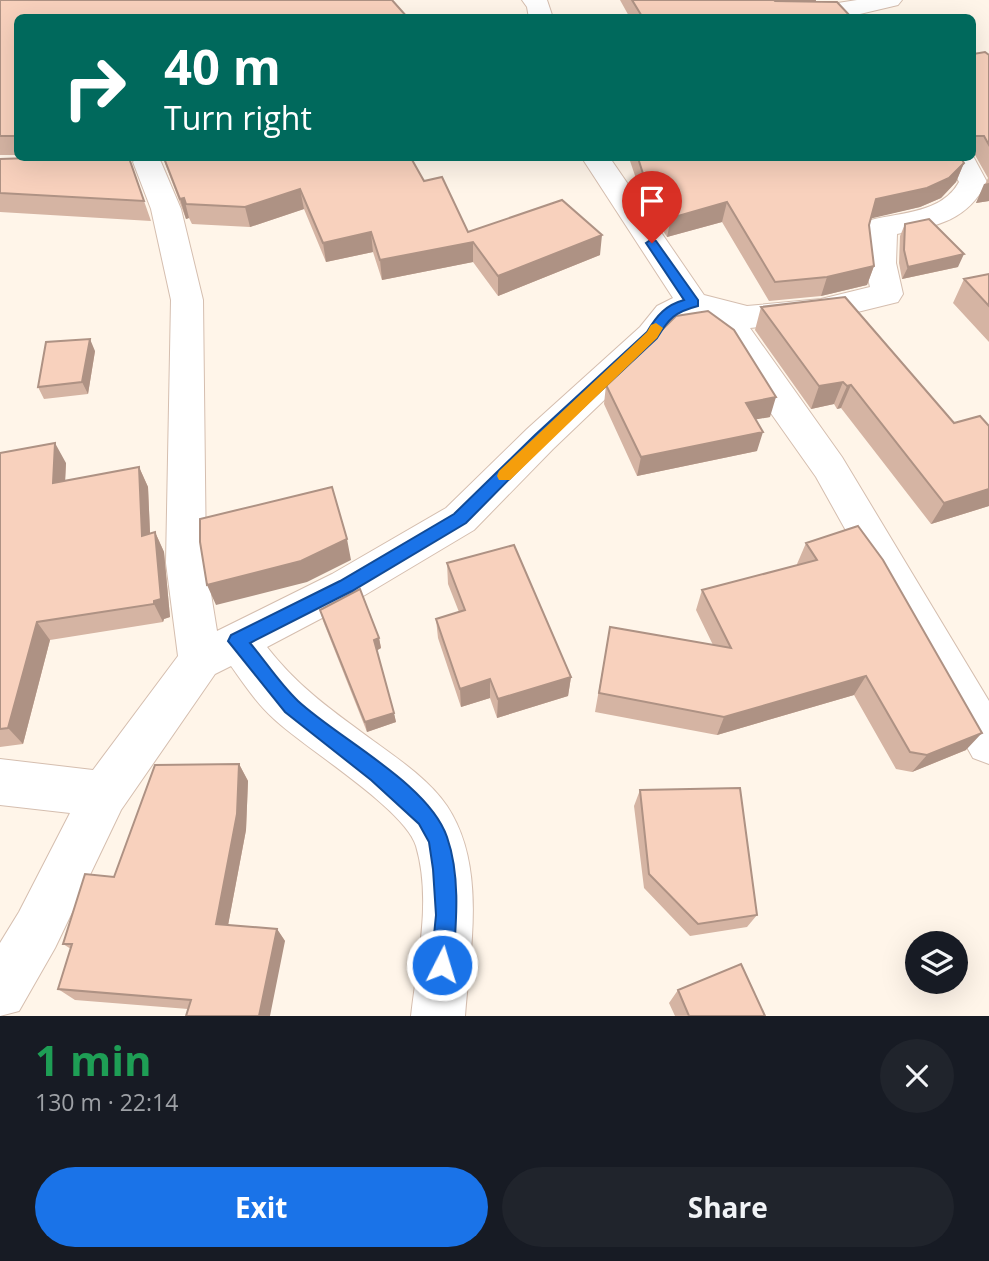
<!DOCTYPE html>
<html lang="en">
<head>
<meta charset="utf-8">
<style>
	body { margin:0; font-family:"Open Sans",sans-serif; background:#20242c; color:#f1f3f6; height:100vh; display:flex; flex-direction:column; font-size:26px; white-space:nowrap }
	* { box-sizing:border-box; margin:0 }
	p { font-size:23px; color:#9ea1a6 }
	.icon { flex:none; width:38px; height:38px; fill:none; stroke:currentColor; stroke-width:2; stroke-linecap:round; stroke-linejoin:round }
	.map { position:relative; height:1016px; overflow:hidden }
	.side { display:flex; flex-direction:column; background:#171b24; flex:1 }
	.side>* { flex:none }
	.top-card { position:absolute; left:14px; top:14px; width:962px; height:147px; border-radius:10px; box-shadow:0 7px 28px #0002; background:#00695c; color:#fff; overflow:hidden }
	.buttons { position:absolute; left:905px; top:931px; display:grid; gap:14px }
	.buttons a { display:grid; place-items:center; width:63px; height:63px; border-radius:50%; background:#171b24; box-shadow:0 7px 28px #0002; font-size:35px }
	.pin { position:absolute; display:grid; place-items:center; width:60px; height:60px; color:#fff; margin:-72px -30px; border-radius:50% 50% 50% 0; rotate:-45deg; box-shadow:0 0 7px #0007 }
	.pin .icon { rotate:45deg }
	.me { position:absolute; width:77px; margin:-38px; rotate:5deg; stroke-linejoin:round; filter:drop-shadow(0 0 5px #0008) }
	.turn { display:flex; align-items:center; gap:24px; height:147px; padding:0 35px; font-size:32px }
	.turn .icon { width:91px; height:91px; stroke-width:2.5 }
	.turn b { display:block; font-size:49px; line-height:60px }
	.round { display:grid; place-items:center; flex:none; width:74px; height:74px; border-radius:37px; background:#20242c }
	.summary { display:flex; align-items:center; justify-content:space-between; height:119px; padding:0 35px }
	h1 { font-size:42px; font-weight:700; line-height:52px; color:#1e9e55 }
	.primary-button { display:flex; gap:14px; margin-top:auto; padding:14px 35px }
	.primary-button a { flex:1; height:80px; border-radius:42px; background:#1a73e8; color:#fff; font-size:28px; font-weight:700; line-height:80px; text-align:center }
	.primary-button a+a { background:#20242c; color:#f1f3f6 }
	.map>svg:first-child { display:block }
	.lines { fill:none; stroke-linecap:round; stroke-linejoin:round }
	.minor-casing { stroke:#d5beaf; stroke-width:2 }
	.minor { fill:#fff; fill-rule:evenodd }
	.wall { fill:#d5b4a3 }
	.shaded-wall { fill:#ae9284 }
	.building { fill:#f8d1bd; stroke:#ae9284; stroke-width:2 }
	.route { fill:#1a73e8; stroke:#114b97; stroke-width:2 }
	.slow { fill:#f59e0b }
</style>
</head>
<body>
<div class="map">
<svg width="989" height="1016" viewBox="0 0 989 1016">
	<rect width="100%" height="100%" fill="#fff5e9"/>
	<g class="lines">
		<defs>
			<path id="minor" d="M 522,0 L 547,0 L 553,18 L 529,18 L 527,7 Z
				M 857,0 L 902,0 L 898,5 L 843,18 L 774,18 L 778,13 L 786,11 Z
				M 973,156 L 987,182 C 967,221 937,226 897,234 L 896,263 L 903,294 L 898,302 L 821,321 L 750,328 L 842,457 L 989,701 L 989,764 L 973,758 L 816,477 L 763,402 L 731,348 L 689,316 L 676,325 L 664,343 L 553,449 L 474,530 L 360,598 L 267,647 C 299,688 334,712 375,742 C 400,760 429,780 447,806 C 487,866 470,949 465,1016 L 411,1016 C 417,962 432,900 416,846 C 405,809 306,749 274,719 C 257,704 244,684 231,666 L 215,674 L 121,810 L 55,948 L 19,1011 L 0,1016 L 0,943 L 19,912 L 70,813 L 0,805 L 0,759 L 93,770 L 178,656 L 166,563 L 171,300 L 151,209 L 133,162 L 136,158 L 158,158 L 161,162 L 181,209 L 203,300 L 206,563 L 217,631 L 332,574 L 446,508 L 527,429 L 640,327 L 657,306 L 673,298 L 582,158 L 610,158 L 704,295 L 747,306 L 821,299 L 870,287 C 865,267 859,238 871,220 C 902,212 942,213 959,182 L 946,158 Z"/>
		</defs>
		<!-- minor casing -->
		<use href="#minor" class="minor-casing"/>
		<!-- minor -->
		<use href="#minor" class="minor"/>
	</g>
	<!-- wall -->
	<path class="wall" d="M 0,0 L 18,18 L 18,155 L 0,155 Z
		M 620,0 L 816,0 L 816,2 L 852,18 L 630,18 Z
		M 973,54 L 989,55 L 989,201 L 976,203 L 988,178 L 975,155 L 973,155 Z
		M 129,158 L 151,221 L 0,212 L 0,159 Z
		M 163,158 L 411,158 L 424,181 L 468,232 L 600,255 L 498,296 L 473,262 L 382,280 L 373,252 L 326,262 L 304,209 L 250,227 L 192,224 L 189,218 L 186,219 Z
		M 629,158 L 961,158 L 964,163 L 956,182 L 941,198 L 920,207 L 870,218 L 869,225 L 874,266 L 867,285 L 821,296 L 769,301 L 722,222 L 667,237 L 644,202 Z
		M 905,224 L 958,267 L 902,279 L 899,263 L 900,236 Z
		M 989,274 L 989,342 L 953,303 L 964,279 Z
		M 761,307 L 954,423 L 989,426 L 989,506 L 931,524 L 841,408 L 837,409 L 834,404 L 811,409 L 755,330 Z
		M 95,351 L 88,394 L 44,399 L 38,387 Z
		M 606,385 L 770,417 L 756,419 L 757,451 L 637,476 L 604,404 Z
		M 0,453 L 66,463 L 65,481 L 139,467 L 148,487 L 150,533 L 155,532 L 164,552 L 170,617 L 164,619 L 163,622 L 50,640 L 23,744 L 0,747 Z
		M 806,543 L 966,750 L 912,772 L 896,769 L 854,695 L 717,735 L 595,712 L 610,627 L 713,645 L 696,610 L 702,590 L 797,565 L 797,564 Z
		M 447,563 L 571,677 L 568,696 L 497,718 L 490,698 L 461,707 L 438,638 L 436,619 L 459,612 L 448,584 Z
		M 320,610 L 379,638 L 381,648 L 377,650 L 396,722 L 367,732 L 323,621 Z
		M 239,764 L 248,781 L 246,830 L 228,925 L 277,929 L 285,941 L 188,1009 L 75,1000 L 58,989 L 71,949 L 63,944 L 114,877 Z
		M 640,790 L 757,915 L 747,927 L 690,936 L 644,888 L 634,806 Z
		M 678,990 L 765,1016 L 675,1016 L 669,1003 Z"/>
	<!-- shaded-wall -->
	<path class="shaded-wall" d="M 777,0 L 816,0 L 815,4 L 774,18 Z
		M 964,163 L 956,182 L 941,198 L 920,207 L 869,219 L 876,199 Z
		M 989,183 L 989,201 L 976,203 L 984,184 Z
		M 300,189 L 304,209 L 250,227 L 245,207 Z
		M 184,198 L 189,218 L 186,219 L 180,199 Z
		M 727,202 L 722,222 L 667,237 L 671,218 Z
		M 371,232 L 373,252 L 326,262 L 323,243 Z
		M 602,235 L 600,255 L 498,296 L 498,276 Z
		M 473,242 L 473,262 L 382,280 L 380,260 Z
		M 964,254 L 958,267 L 902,279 L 908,267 Z
		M 874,266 L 867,285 L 821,296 L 827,277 Z
		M 90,339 L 95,351 L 88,394 L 82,382 Z
		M 843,382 L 834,404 L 811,409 L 819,386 Z
		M 851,385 L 841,408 L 837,409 L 847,386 Z
		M 776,397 L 770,417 L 741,422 L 746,403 Z
		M 763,432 L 757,451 L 637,476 L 641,457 Z
		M 55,443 L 66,463 L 64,503 L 53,483 Z
		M 139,467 L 148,487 L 151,555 L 142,536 Z
		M 989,489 L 989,506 L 931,524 L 944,503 Z
		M 155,532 L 164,552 L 170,617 L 164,619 L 163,622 L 154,604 Z
		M 347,539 L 351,560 L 307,582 L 216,605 L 207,585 Z
		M 37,622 L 50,640 L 23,744 L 8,728 Z
		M 379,638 L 381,648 L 376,651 L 374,640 Z
		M 866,676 L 854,695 L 717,735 L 724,717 Z
		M 571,677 L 568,696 L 497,718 L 498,699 Z
		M 490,679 L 490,698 L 461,707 L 460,689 Z
		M 394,713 L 396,722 L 367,732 L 365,722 Z
		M 982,733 L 966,750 L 912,772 L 927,755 Z
		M 239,764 L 248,781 L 246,830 L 226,936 L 216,924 Z
		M 277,929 L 285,941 L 270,1016 L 259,1016 Z"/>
	<!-- building -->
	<path class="building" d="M 0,0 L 392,0 L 408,18 L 18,18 L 18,136 L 0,136 Z
		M 632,0 L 777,0 L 776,1 L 837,2 L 852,18 L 643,18 Z
		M 985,52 L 989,55 L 989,145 L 984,136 L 973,136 L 973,54 Z
		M 29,158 L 129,158 L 144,201 L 0,193 L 0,159 Z
		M 164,158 L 411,158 L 424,181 L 442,177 L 468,232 L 562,200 L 602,235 L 498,276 L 473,242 L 380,260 L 371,232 L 323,243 L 300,189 L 245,207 L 186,204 L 184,198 L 180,199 Z
		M 638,158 L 961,158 L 964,163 L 949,178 L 927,188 L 876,199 L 869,225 L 874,266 L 827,277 L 775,282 L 727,202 L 671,218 L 646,183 Z
		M 929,219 L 964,254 L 908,267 L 904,250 L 905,224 Z
		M 989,274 L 989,306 L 964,279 Z
		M 845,297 L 954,423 L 980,416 L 989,426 L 989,489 L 944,503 L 851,385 L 847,386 L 843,382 L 819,386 L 761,307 Z
		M 708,311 L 734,330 L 776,397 L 746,403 L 763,432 L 641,457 L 606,385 L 676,316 Z
		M 90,339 L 82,382 L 38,387 L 46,342 Z
		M 55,443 L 53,483 L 139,467 L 142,536 L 155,532 L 161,599 L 154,601 L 154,604 L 37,622 L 8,728 L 0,729 L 0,453 Z
		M 332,487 L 347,539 L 301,561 L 207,585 L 200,542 L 200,519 Z
		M 858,526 L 883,560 L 982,733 L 927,755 L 910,752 L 866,676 L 724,717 L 599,693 L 610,627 L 731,648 L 702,590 L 817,560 L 806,543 Z
		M 514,545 L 571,677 L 498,699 L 490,679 L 460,689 L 436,619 L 465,610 L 447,563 Z
		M 360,589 L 379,638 L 374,640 L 394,713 L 365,722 L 320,610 Z
		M 239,764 L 237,814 L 216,924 L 277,929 L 259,1016 L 186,1016 L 191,1000 L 58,989 L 72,944 L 63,944 L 85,874 L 114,877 L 155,765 Z
		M 740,788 L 757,915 L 698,924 L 649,874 L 640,790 Z
		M 741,964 L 765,1016 L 689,1016 L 678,990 Z"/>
	<!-- route -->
	<path class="route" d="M 652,239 L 656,241 L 698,300 L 698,306 C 675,312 669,318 657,338 L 545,443 L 466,523 L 352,591 L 250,643 C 266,662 280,684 298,701 C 339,739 429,784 447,837 C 461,877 456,924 453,965 L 449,973 L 442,976 L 434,973 L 431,965 L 436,915 L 433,869 L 429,842 L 419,824 L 371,780 L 285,712 L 228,641 L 231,635 L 340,581 L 454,514 L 535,435 L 647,332 C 657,315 666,305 684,300 L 646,243 Z"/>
	<!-- slow -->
	<path class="slow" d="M 656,323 L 663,328 L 657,338 L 510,480 L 499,480 L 497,476 L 499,471 L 647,332 L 651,325 Z"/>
</svg>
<div class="buttons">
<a><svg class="icon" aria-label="layers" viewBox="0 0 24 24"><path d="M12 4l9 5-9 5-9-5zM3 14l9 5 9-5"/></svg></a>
</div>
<div class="pin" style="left:652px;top:243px;background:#d93025"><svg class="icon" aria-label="arrive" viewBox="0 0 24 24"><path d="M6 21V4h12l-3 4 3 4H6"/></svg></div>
<svg class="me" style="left:442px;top:965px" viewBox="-20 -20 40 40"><circle r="17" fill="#1a73e8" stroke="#fff" stroke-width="3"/><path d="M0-11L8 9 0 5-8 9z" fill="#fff"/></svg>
<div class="top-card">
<div class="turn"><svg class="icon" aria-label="right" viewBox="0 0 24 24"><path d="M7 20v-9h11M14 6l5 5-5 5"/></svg><div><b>40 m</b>Turn right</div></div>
</div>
</div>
<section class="side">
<div class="summary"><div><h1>1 min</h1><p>130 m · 22:14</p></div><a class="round"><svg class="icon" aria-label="close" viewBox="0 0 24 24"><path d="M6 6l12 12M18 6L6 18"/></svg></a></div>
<div class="primary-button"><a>Exit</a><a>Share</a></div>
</section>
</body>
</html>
